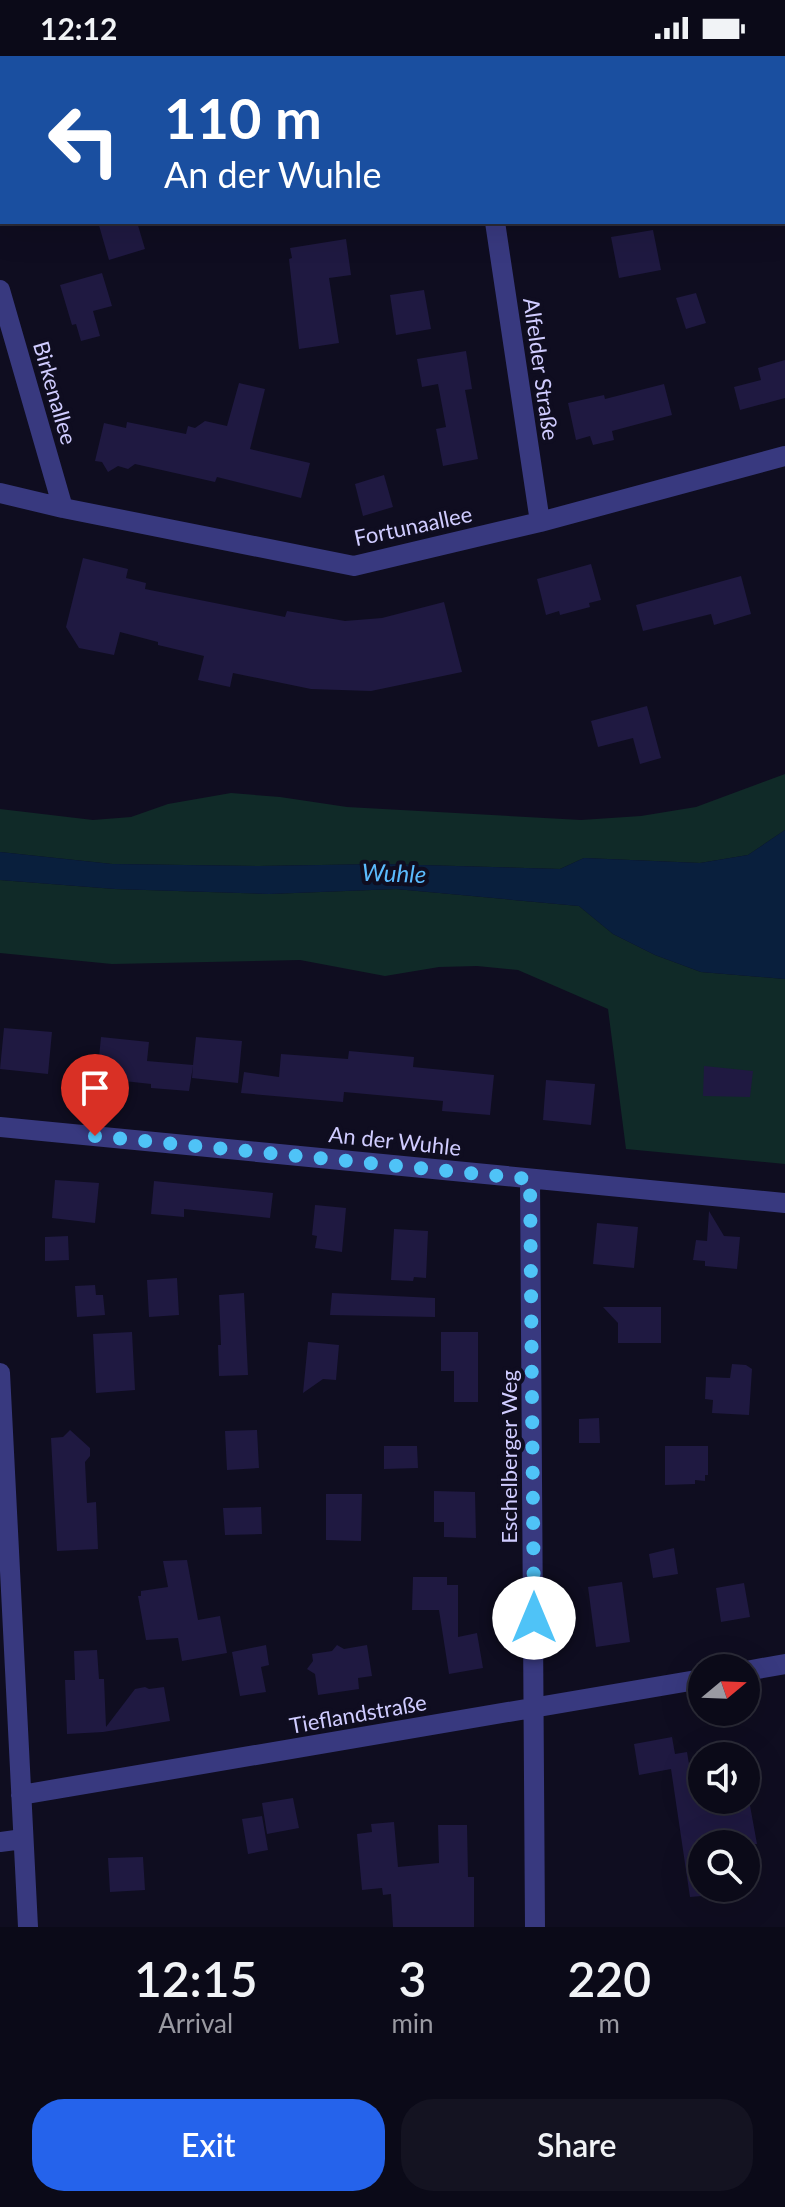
<!DOCTYPE html>
<html lang="en">
<head>
<meta charset="utf-8">
<style>
	body { margin:0; font-family:Lato,sans-serif; background:#141321; color:#f1f3f6; height:100vh; display:flex; flex-direction:column; font-size:30px; white-space:nowrap }
	* { box-sizing:border-box; margin:0 }
	p { font-size:26px; color:#9a9aa2 }
	.icon { flex:none; width:44px; height:44px; fill:none; stroke:currentColor; stroke-width:2; stroke-linecap:round; stroke-linejoin:round }
	.map { position:relative; height:1871px; overflow:hidden }
	.drawer { display:flex; flex-direction:column; background:#0b0a18; flex:1 }
	.drawer>* { flex:none }
	.banner { position:absolute; left:0px; top:0px; width:786px; height:168px; box-shadow:0 8px 32px #0002,0 0 0 2px #2b2b37; background:#1a4fa0; color:#fff; overflow:hidden }
	.needle { width:52px; rotate:71deg }
	.fabs { position:absolute; left:688px; top:1598px; display:grid; gap:16px }
	.fabs a { display:grid; place-items:center; width:72px; height:72px; border-radius:50%; background:#0b0a18; box-shadow:0 8px 32px #0002,0 0 0 2px #2b2b37; font-size:40px }
	.pin { position:absolute; display:grid; place-items:center; width:68px; height:68px; color:#fff; margin:-82px -34px; border-radius:50% 50% 50% 0; rotate:-45deg; box-shadow:0 0 8px #0007 }
	.pin .icon { rotate:45deg }
	.me { position:absolute; width:88px; margin:-44px; rotate:0deg; stroke-linejoin:round; filter:drop-shadow(0 0 6px #0008) }
	.turn { display:flex; align-items:center; gap:28px; height:168px; padding:0 32px; font-size:36px }
	.turn .icon { width:104px; height:104px; stroke-width:2.5 }
	.turn b { display:block; font-size:56px; line-height:68px }
	.eta { display:flex; justify-content:space-evenly; align-items:center; height:136px; text-align:center }
	.eta b { font-size:48px; font-weight:600; line-height:56px }
	.cta { display:flex; gap:16px; margin-top:auto; padding:16px 32px }
	.cta a { flex:1; height:92px; border-radius:32px; background:#2563eb; color:#fff; font-size:32px; font-weight:600; line-height:92px; text-align:center }
	.cta a+a { background:#141321; color:#f1f3f6 }
	.status { display:flex; justify-content:space-between; align-items:center; height:56px; padding:0 40px; background:#0b0a18; direction:ltr }
	.status svg { height:22px; fill:currentColor }
	.map>svg:first-child { display:block }
	.green { fill:#102a28 }
	.water { fill:#091f3d }
	.building { fill:#1f1941 }
	.lines { fill:none; stroke-linecap:round; stroke-linejoin:round }
	.minor { stroke:#38397f; stroke-width:20 }
	.route { stroke:#4fc3f7; stroke-width:14; stroke-dasharray:0 25.2 }
	.labels { text-anchor:middle; stroke-width:8; stroke-linejoin:round; paint-order:stroke }
	.street-label { font-size:22px; fill:#d0ccff; stroke:#0f0d20 }
	.water-label { font-size:24px; font-style:italic; fill:#5bbbfe; stroke:#0f0d20 }
</style>
</head>
<body>
<div class="status"><b>12:12</b><svg viewBox="0 0 49 12"><path d="M0 12V9h3v3zM5 12V6h3v6zM10 12V3h3v9zM15 12V0h3v12zM26 1h20v11H26zM47 4h2v5h-2z"/></svg></div>
<div class="map">
<svg width="785" height="1871" viewBox="0 0 785 1871">
	<rect width="100%" height="100%" fill="#0f0d20"/>
	<!-- green -->
	<path class="green" d="M 785,718 L 785,774 L 748,799 L 700,807 L 584,802 L 560,813 L 383,808 L 260,810 L 112,808 L 0,796 L 0,753 L 93,764 L 131,761 L 168,748 L 231,737 L 280,741 L 347,751 L 581,764 L 641,760 L 696,751 Z
		M 0,824 L 115,833 L 269,838 L 396,833 L 579,850 L 613,878 L 655,899 L 701,916 L 785,923 L 785,1108 L 626,1093 L 608,953 L 518,914 L 477,910 L 439,911 L 385,920 L 300,904 L 112,908 L 0,897 Z"/>
	<!-- water -->
	<path class="water" d="M 785,774 L 785,923 L 701,916 L 655,899 L 613,878 L 579,850 L 396,833 L 269,838 L 115,833 L 0,824 L 0,796 L 112,808 L 260,810 L 383,808 L 560,813 L 584,802 L 700,807 L 748,799 Z"/>
	<!-- building -->
	<path class="building" d="M 98,166 L 137,166 L 145,193 L 109,204 Z
		M 653,174 L 661,214 L 619,222 L 611,181 Z
		M 346,183 L 351,219 L 329,222 L 339,287 L 299,293 L 289,203 L 292,202 L 290,192 Z
		M 102,217 L 112,250 L 93,255 L 100,280 L 81,285 L 76,268 L 72,269 L 60,229 Z
		M 424,234 L 431,273 L 396,279 L 390,239 Z
		M 696,237 L 706,267 L 686,273 L 676,242 Z
		M 466,295 L 472,333 L 465,334 L 478,403 L 443,410 L 436,373 L 446,371 L 438,328 L 422,331 L 417,303 Z
		M 785,304 L 785,342 L 740,354 L 734,331 L 761,324 L 758,312 Z
		M 239,327 L 265,333 L 250,393 L 310,407 L 301,442 L 217,421 L 215,426 L 135,408 L 128,413 L 118,410 L 108,416 L 102,406 L 95,405 L 104,367 L 126,372 L 127,366 L 186,378 L 188,370 L 195,372 L 205,365 L 227,370 Z
		M 664,328 L 672,359 L 612,375 L 614,384 L 593,389 L 590,380 L 576,384 L 568,347 L 604,339 L 605,343 Z
		M 384,419 L 393,451 L 363,460 L 355,428 Z
		M 83,502 L 128,513 L 126,522 L 146,527 L 145,533 L 285,561 L 287,555 L 345,565 L 382,562 L 444,546 L 462,616 L 371,635 L 311,633 L 233,617 L 230,631 L 198,624 L 204,600 L 158,589 L 158,586 L 120,576 L 114,599 L 79,592 L 66,571 Z
		M 591,508 L 601,544 L 589,547 L 590,551 L 560,559 L 559,555 L 546,559 L 537,523 Z
		M 741,520 L 751,558 L 714,569 L 711,558 L 643,575 L 636,549 Z
		M 647,650 L 661,702 L 640,708 L 633,682 L 598,691 L 591,665 Z
		M 4,972 L 52,976 L 48,1018 L 0,1013 Z
		M 101,981 L 149,986 L 147,1005 L 193,1009 L 196,981 L 242,985 L 238,1027 L 192,1022 L 193,1010 L 189,1035 L 151,1032 L 151,1028 L 97,1022 Z
		M 349,995 L 414,1001 L 413,1011 L 494,1019 L 490,1059 L 442,1055 L 443,1045 L 344,1036 L 343,1046 L 241,1037 L 244,1016 L 279,1021 L 281,998 L 348,1003 Z
		M 704,1010 L 753,1015 L 750,1041 L 703,1040 Z
		M 546,1024 L 595,1028 L 591,1069 L 543,1064 Z
		M 55,1124 L 99,1127 L 95,1167 L 52,1162 Z
		M 154,1125 L 273,1137 L 270,1162 L 184,1153 L 184,1161 L 151,1158 Z
		M 315,1149 L 346,1152 L 342,1196 L 315,1192 L 317,1180 L 312,1179 Z
		M 709,1155 L 724,1180 L 740,1181 L 737,1213 L 705,1210 L 705,1205 L 693,1204 L 696,1184 L 707,1185 Z
		M 597,1167 L 638,1171 L 634,1212 L 593,1208 Z
		M 394,1173 L 428,1175 L 426,1222 L 414,1221 L 413,1225 L 391,1224 Z
		M 68,1180 L 69,1204 L 45,1205 L 45,1181 Z
		M 177,1222 L 179,1259 L 149,1261 L 147,1224 Z
		M 95,1229 L 96,1239 L 103,1239 L 105,1259 L 77,1261 L 75,1230 Z
		M 244,1237 L 248,1319 L 219,1320 L 218,1289 L 221,1289 L 219,1239 Z
		M 332,1237 L 435,1242 L 435,1261 L 330,1259 Z
		M 603,1251 L 661,1251 L 661,1287 L 618,1287 L 618,1267 Z
		M 132,1276 L 135,1334 L 96,1337 L 93,1278 Z
		M 441,1276 L 478,1276 L 478,1346 L 454,1346 L 454,1315 L 441,1315 Z
		M 308,1286 L 339,1289 L 336,1324 L 323,1323 L 303,1337 Z
		M 732,1308 L 746,1309 L 752,1313 L 749,1359 L 712,1357 L 713,1344 L 705,1343 L 706,1321 L 730,1322 Z
		M 599,1362 L 600,1387 L 579,1387 L 579,1363 Z
		M 70,1374 L 90,1392 L 90,1400 L 85,1406 L 87,1447 L 96,1446 L 98,1493 L 57,1495 L 51,1382 L 63,1381 Z
		M 257,1374 L 259,1412 L 227,1414 L 225,1375 Z
		M 384,1390 L 417,1390 L 418,1412 L 384,1413 Z
		M 665,1390 L 708,1390 L 708,1419 L 705,1419 L 705,1425 L 695,1424 L 695,1428 L 665,1429 Z
		M 434,1435 L 475,1436 L 476,1482 L 444,1481 L 444,1466 L 434,1466 Z
		M 326,1438 L 362,1438 L 361,1485 L 326,1484 Z
		M 261,1451 L 262,1478 L 225,1479 L 223,1452 Z
		M 674,1492 L 678,1518 L 653,1522 L 649,1498 Z
		M 187,1504 L 198,1564 L 220,1560 L 227,1597 L 182,1605 L 178,1582 L 146,1584 L 138,1540 L 141,1540 L 141,1535 L 168,1531 L 163,1505 Z
		M 413,1521 L 447,1521 L 447,1529 L 458,1529 L 458,1581 L 477,1577 L 483,1612 L 449,1618 L 439,1554 L 412,1554 Z
		M 622,1526 L 630,1586 L 596,1591 L 588,1531 Z
		M 744,1527 L 750,1561 L 721,1566 L 716,1532 Z
		M 266,1589 L 269,1609 L 261,1611 L 266,1636 L 240,1640 L 232,1596 Z
		M 337,1589 L 344,1593 L 367,1589 L 372,1620 L 358,1622 L 359,1633 L 318,1639 L 315,1618 L 307,1613 L 313,1605 L 312,1598 L 332,1595 Z
		M 97,1594 L 99,1623 L 104,1623 L 106,1671 L 135,1633 L 145,1631 L 149,1633 L 164,1631 L 170,1665 L 103,1676 L 67,1678 L 65,1624 L 75,1624 L 74,1595 Z
		M 672,1681 L 675,1698 L 687,1696 L 695,1744 L 749,1744 L 757,1788 L 702,1788 L 702,1840 L 690,1841 L 671,1713 L 639,1719 L 634,1688 Z
		M 293,1742 L 299,1772 L 267,1778 L 262,1747 Z
		M 262,1760 L 268,1794 L 248,1798 L 242,1763 Z
		M 394,1766 L 398,1811 L 439,1807 L 438,1769 L 467,1769 L 468,1821 L 474,1821 L 474,1871 L 393,1871 L 391,1838 L 383,1839 L 382,1832 L 362,1834 L 357,1778 L 372,1776 L 371,1768 Z
		M 143,1801 L 145,1834 L 110,1836 L 108,1802 Z"/>
	<g class="lines">
		<!-- minor -->
		<path class="minor" d="M 471,0 L 471,2
			M 495,166 L 540,466
			M 0,234 L 63,452
			M 0,437 L 63,452 L 354,510 L 540,466 L 785,400
			M 0,1071 L 785,1147
			M 530,1123 L 535,1871
			M 0,1317 L 28,1871
			M 746,1615 L 785,1608
			M 21,1739 L 702,1623
			M 0,1786 L 23,1783"/>
	</g>
	<g class="lines">
		<!-- route -->
		<path class="route" d="M 95,1080 L 530,1123 L 534,1562"/>
	</g>
	<g class="labels">
		<!-- street labels -->
		<g class="street-label">
			<text transform="translate(541 313) rotate(82)" y="8">Alfelder Straße</text>
			<text transform="translate(55 337) rotate(74)" y="8">Birkenallee</text>
			<text transform="translate(413 470) rotate(-12)" y="8">Fortunaallee</text>
			<text transform="translate(395 1085) rotate(6)" y="8">An der Wuhle</text>
			<text transform="translate(509 1401) rotate(-90)" y="8">Eschelberger Weg</text>
			<text transform="translate(358 1658) rotate(-10)" y="8">Tieflandstraße</text>
		</g>
		<!-- water labels -->
		<g class="water-label">
			<text transform="translate(394 818) rotate(2)" y="8">Wuhle</text>
		</g>
	</g>
</svg>
<div class="fabs">
<a><svg class="needle" viewBox="-14 -14 28 28"><path d="M0-13l5 13h-10z" fill="#e53935"/><path d="M0 13l5-13h-10z" fill="#9a9aa2"/></svg></a>
<a><svg class="icon" aria-label="sound" viewBox="0 0 24 24"><path d="M4 9h4l5-4v14l-5-4H4zM17 9q2 3 0 6"/></svg></a>
<a><svg class="icon" aria-label="search" viewBox="0 0 24 24"><circle cx="10" cy="10" r="6"/><path d="M15 15l6 6"/></svg></a>
</div>
<div class="pin" style="left:95px;top:1080px;background:#d93025"><svg class="icon" aria-label="arrive" viewBox="0 0 24 24"><path d="M6 21V4h12l-3 4 3 4H6"/></svg></div>
<svg class="me" style="left:534px;top:1562px" viewBox="-20 -20 40 40"><circle r="19" fill="#fff"/><path d="M0-13L10 11 0 6-10 11z" fill="#4fc3f7"/></svg>
<div class="banner">
<div class="turn"><svg class="icon" aria-label="left" viewBox="0 0 24 24"><path d="M17 20v-9H6M10 6l-5 5 5 5"/></svg><div><b>110 m</b>An der Wuhle</div></div>
</div>
</div>
<section class="drawer">
<div class="eta">
<div><b>12:15</b><p>Arrival</p></div>
<div><b>3</b><p>min</p></div>
<div><b>220</b><p>m</p></div>
</div>
<div class="cta"><a>Exit</a><a>Share</a></div>
</section>
</body>
</html>
